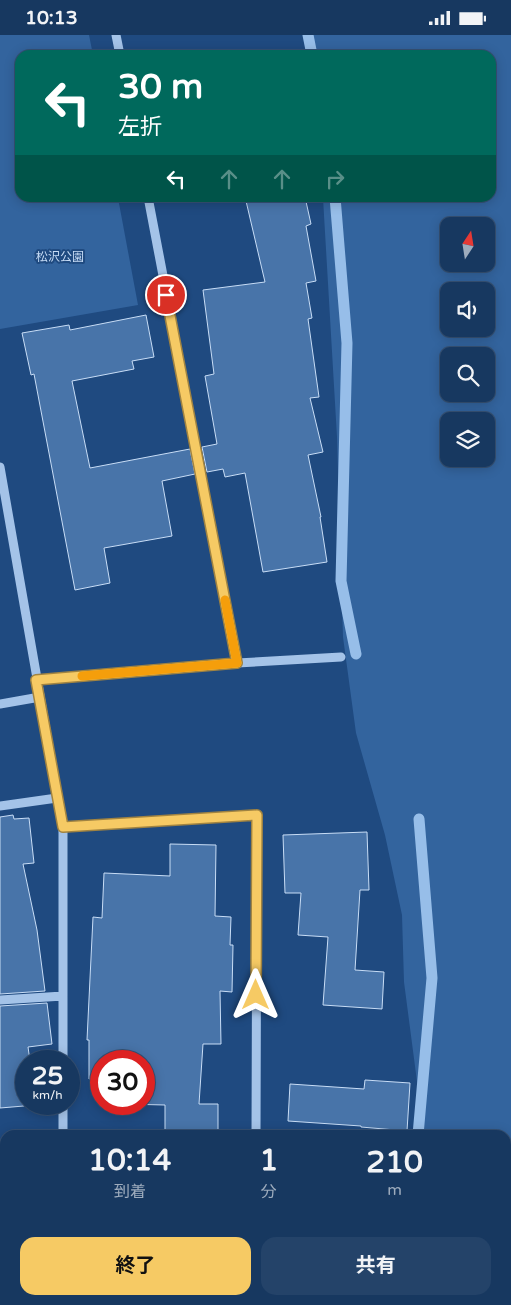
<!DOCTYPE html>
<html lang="ja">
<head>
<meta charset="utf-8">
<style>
	body { margin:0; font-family:"Varela Round","Noto Sans JP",sans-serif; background:#244369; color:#f1f3f6; height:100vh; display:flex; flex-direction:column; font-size:19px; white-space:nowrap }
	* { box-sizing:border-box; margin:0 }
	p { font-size:16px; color:#9eacbd }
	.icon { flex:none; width:28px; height:28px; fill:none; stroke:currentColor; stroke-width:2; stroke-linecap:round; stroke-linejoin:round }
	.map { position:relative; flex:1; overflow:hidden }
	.sheet { position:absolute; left:0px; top:1095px; width:511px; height:175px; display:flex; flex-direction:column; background:#173860; border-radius:15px 15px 0 0; box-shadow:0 2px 12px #0003,0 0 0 1px #365275 }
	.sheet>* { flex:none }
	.banner { position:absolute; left:15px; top:15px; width:481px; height:152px; border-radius:15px; box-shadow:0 2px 12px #0003,0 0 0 1px #365275; background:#00695c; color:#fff; overflow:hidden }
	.needle { width:32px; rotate:12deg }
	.tools { position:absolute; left:440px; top:182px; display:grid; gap:10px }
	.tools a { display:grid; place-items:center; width:55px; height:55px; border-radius:10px; background:#173860; box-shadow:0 2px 12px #0003,0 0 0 1px #365275; font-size:25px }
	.speed { position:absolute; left:15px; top:1015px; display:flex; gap:10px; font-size:25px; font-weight:700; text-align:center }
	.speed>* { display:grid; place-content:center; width:65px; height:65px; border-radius:50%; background:#173860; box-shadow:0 2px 12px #0003,0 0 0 1px #365275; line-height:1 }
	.speed small { font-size:12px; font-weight:400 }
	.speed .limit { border:8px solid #d22; background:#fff; color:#111 }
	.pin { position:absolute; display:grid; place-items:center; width:42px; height:42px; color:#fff; margin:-21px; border:2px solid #fff; border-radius:50%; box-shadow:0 1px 5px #0007 }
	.me { position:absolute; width:55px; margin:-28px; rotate:0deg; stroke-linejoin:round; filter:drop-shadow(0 0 4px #0008) }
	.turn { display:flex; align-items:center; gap:18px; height:105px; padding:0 20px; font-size:22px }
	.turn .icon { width:65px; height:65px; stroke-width:2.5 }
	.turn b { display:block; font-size:35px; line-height:42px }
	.lanes { display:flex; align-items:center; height:48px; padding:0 20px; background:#0003; justify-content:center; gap:25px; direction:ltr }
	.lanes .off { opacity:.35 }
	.eta { display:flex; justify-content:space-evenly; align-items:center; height:85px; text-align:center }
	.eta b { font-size:30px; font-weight:700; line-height:35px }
	.action { display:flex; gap:10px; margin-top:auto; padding:10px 20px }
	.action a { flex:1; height:58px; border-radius:15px; background:#f6ca64; color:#111; font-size:20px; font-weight:700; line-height:58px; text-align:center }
	.action a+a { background:#244369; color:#f1f3f6 }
	.status { display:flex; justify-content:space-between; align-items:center; height:35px; padding:0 25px; background:#173860; direction:ltr }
	.status svg { height:14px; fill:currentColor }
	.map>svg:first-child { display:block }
	.green { fill:#33649e; fill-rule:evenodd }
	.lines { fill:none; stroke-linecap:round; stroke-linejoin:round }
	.stream { stroke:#97bee9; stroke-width:11 }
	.building { fill:#4874a9; stroke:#c8ddf6 }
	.minor { stroke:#a4c3e8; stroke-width:9 }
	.route-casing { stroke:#a08341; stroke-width:12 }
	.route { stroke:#f6ca64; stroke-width:9 }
	.slow { stroke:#f59e0b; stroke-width:9 }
	.labels { text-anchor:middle; stroke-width:4; stroke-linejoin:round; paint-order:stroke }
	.park-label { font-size:12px; fill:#c8ddf6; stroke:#1f4a80 }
</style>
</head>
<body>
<div class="status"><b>10:13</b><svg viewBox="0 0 49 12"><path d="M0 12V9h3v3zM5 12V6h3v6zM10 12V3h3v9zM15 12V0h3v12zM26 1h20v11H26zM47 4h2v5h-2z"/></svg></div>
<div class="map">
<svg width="511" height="1270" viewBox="0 0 511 1270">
	<rect width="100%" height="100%" fill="#1f4a80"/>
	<!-- green -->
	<path class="green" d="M 0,0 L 89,0 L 93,20 L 20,20 L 20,162 L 118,163 L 138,270 L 0,294 Z
		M 308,0 L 511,0 L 511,1270 L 424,1270 L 424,1265 L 506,1265 L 506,1100 L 424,1100 L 404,947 L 402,880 L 385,800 L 356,698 L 343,602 L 337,402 L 323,163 L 491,162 L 491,20 L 310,20 ZM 449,191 L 486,191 L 486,229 L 449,229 ZM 449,256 L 486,256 L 486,294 L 449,294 ZM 449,321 L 486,321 L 486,359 L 449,359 ZM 449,386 L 486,386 L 486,424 L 449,424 Z"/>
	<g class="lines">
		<!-- stream -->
		<path class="stream" d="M 308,0 L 312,20
			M 335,162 L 347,308 L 341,546 L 356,619
			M 418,1100 L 432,943 L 419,784
			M 397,1270 L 399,1265"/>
	</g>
	<!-- building -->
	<path class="building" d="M 263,162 L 305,162 L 311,189 L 306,191 L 316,246 L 306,248 L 312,283 L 308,284 L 319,362 L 310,363 L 323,417 L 308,420 L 321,482 L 320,482 L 327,527 L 263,537 L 245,438 L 225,442 L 223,434 L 207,437 L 202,412 L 217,409 L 205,341 L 214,339 L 203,255 L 265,247 L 246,166 Z
		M 146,280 L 154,322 L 132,326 L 134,334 L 72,346 L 90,433 L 190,414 L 195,439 L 162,446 L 172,501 L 104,513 L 110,548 L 75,555 L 34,339 L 31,340 L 22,298 L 69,290 L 70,295 Z
		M 13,780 L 14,784 L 29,783 L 34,828 L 23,829 L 37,895 L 45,956 L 0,959 L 0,782 Z
		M 367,797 L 369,855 L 360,855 L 355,935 L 384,937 L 382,974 L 323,970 L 328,902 L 298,900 L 301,858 L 285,858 L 283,800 Z
		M 170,809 L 216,810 L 215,881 L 231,882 L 230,910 L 233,910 L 232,957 L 220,956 L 221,1009 L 203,1009 L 199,1069 L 218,1069 L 218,1100 L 165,1100 L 165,1070 L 124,1069 L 144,1069 L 144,1026 L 101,1026 L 101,1044 L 89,1044 L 89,1005 L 87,1005 L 93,882 L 102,883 L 104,838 L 170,841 Z
		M 47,968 L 52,1009 L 28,1012 L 30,1026 L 26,1026 L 26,1069 L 36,1070 L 0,1073 L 0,971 Z
		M 365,1045 L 410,1048 L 407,1096 L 361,1092 L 361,1091 L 288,1086 L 290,1049 L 364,1054 Z"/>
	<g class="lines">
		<!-- minor -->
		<path class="minor" d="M 116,0 L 120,20
			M 148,162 L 237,628
			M 0,432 L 63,792 L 63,1026
			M 36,645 L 237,628 L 341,622
			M 0,669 L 40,662
			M 0,771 L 57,763
			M 63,792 L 257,780 L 256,1100
			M 0,965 L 63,961
			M 63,1100 L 63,1069
			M 0,1199 L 5,1199
			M 62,1270 L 62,1265
			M 254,1270 L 254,1265"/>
	</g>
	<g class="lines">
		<defs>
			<path id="route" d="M 166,260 L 237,628 L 36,645 L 63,792 L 257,780 L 256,960"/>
		</defs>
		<!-- route casing -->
		<use href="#route" class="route-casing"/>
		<!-- route -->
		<use href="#route" class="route"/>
		<!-- slow -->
		<path class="slow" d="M 82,641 L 237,628 L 225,565"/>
	</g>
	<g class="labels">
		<!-- park labels -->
		<g class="park-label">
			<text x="60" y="226">松沢公園</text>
		</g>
	</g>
</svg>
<div class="tools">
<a><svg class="needle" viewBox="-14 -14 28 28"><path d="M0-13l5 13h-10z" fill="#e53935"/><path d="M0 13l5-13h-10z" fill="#9eacbd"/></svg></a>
<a><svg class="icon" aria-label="sound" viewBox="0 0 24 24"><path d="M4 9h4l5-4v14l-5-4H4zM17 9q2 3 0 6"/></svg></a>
<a><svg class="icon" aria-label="search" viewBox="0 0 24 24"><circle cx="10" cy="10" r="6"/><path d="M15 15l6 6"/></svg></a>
<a><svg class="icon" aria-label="layers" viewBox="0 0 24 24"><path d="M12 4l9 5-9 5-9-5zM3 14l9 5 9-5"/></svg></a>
</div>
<div class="speed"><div>25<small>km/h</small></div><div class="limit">30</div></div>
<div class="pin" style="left:166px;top:260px;background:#d93025"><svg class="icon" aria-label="arrive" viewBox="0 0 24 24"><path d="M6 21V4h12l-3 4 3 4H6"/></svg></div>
<svg class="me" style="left:256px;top:960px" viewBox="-20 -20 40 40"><path d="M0-17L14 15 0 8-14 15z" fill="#f6ca64" stroke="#fff" stroke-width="4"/></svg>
<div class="banner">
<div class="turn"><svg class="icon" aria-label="left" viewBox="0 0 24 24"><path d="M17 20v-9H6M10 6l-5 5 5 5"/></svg><div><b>30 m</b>左折</div></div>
<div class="lanes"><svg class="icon" aria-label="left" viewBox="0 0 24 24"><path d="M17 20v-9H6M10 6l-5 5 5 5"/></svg><svg class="icon off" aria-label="ahead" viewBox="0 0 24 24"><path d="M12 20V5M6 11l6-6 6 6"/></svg><svg class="icon off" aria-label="ahead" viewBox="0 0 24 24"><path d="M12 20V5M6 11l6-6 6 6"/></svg><svg class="icon off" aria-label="right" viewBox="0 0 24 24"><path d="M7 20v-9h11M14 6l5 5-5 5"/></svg></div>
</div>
<section class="sheet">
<div class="eta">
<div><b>10:14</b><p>到着</p></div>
<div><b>1</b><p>分</p></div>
<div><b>210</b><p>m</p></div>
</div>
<div class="action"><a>終了</a><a>共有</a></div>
</section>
</div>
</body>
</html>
